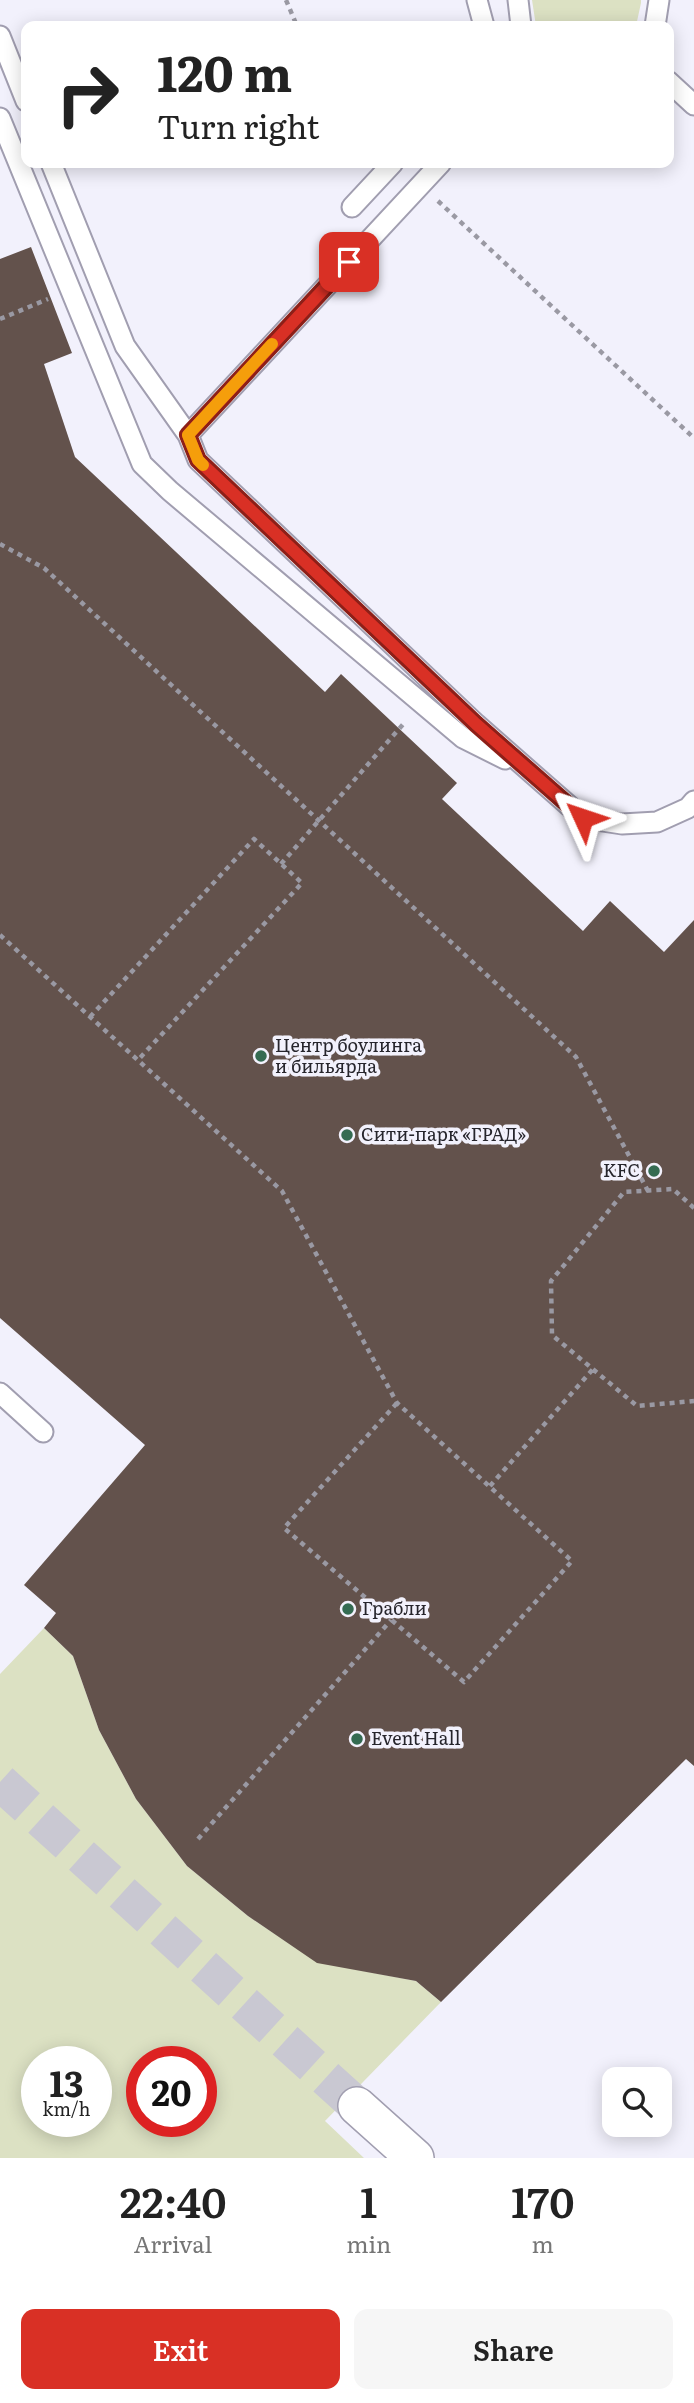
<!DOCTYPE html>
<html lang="en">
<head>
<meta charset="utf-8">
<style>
	body { margin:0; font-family:Literata,serif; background:#f6f6f6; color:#222; height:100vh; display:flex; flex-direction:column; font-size:26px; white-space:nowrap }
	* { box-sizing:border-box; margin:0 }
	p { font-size:23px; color:#767676 }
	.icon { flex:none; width:38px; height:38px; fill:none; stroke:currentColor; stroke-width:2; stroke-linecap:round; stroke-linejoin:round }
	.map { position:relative; height:2158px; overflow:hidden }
	.details { display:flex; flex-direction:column; background:#fff; flex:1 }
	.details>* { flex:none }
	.hud { position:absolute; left:21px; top:21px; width:653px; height:147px; border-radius:14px; box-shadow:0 4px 18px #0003; background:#fff; color:#222; overflow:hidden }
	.fabs { position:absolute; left:602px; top:2067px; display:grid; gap:14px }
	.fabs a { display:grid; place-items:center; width:70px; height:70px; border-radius:14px; background:#fff; box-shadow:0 4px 18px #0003; font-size:35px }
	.speed { position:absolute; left:21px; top:2046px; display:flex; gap:14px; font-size:35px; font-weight:700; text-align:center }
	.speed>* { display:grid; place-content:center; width:91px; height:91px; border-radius:50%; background:#fff; box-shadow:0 4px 18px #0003; line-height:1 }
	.speed small { font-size:18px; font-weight:400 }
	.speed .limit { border:10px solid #d22; background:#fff; color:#111 }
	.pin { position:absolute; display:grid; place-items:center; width:60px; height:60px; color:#fff; margin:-30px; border-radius:14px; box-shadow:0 4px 10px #0006 }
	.me { position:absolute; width:77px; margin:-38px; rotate:312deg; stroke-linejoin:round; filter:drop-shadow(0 0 5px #0008) }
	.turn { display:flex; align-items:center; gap:24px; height:147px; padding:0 21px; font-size:32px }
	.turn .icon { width:91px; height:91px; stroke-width:2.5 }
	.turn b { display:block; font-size:49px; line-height:60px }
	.eta { display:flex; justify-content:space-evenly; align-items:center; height:119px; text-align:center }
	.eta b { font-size:42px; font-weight:600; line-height:49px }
	.action { display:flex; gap:14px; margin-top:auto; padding:14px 21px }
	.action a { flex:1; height:80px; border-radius:14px; background:#d93025; color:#fff; font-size:28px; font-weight:600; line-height:80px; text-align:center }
	.action a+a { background:#f6f6f6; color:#222 }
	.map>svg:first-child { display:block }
	.green { fill:#dce1c3; fill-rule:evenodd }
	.building { fill:#63524c }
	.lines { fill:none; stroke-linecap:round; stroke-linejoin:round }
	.minor-tunnel { stroke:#c9c8d2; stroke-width:37; stroke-dasharray:37 18; stroke-linecap:butt }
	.service-casing { stroke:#a19eb0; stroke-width:23 }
	.minor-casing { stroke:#a19eb0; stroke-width:40 }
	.path { stroke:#9a99a3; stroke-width:4.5; stroke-dasharray:5 5; stroke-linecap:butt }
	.service { stroke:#fff; stroke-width:19 }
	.minor { stroke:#fff; stroke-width:37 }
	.route-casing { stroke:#8d1f18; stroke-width:18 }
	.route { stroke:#d93025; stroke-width:12 }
	.slow { stroke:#f59e0b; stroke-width:12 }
	.poi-dot { fill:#346b52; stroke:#f2f1fc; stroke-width:2.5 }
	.labels { text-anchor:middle; stroke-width:7; stroke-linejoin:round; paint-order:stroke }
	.poi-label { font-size:18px; fill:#26252c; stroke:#f2f1fc; text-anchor:start }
</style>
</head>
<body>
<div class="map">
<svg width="694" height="2158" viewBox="0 0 694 2158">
	<rect width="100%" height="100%" fill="#f2f1fc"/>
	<!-- green -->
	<path class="green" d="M 532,0 L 641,0 L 641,3 L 636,26 L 536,26 Z
		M 44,1628 L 73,1656 L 99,1730 L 136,1799 L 187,1866 L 248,1916 L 317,1962 L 416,1981 L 441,2002 L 325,2121 L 364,2158 L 0,2158 L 0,1674 ZM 37,2062 L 96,2062 L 96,2121 L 37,2121 ZM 142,2062 L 201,2062 L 201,2121 L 142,2121 Z"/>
	<!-- building -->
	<path class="building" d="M 31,247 L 72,353 L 44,364 L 75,457 L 325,692 L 341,674 L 457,783 L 442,799 L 583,931 L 610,901 L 664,952 L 694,920 L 694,1766 L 686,1759 L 441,2002 L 416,1981 L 317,1963 L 248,1916 L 187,1866 L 136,1799 L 99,1730 L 73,1656 L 44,1628 L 56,1613 L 24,1585 L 145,1445 L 0,1318 L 0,259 Z"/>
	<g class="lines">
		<!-- minor-tunnel -->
		<path class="minor-tunnel" d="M 0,1782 L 357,2106"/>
		<defs>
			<path id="service" d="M 477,0 L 484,26
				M 518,0 L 521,26
				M 655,26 L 659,0
				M 0,36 L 26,101
				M 668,81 L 694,105
				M 0,118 L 142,464 L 170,491 L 463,738 L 505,759
				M 51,163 L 125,346 L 188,435 L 198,460 L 476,724 L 583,818 L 622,824 L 657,822 L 688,808 L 694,801
				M 352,207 L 393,163
				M 188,435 L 441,163
				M 0,1393 L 43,1432"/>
			<path id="minor" d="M 357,2106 L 415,2158"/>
		</defs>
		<!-- service casing -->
		<use href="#service" class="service-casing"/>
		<!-- minor casing -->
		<use href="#minor" class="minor-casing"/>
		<!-- path -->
		<path class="path" d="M 286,0 L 297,26
			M 438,201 L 694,438
			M 0,319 L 48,299
			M 0,544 L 44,568 L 576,1057 L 648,1191
			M 281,864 L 405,722
			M 0,935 L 282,1191 L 397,1403 L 572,1561 L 464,1682 L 284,1528 L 397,1403
			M 90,1017 L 254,839 L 302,883 L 138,1060
			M 694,1208 L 673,1189 L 624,1192 L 551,1281 L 552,1335 L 637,1406 L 694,1401
			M 490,1486 L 593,1369
			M 198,1839 L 391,1620"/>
		<!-- service -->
		<use href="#service" class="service"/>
		<!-- minor -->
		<use href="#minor" class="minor"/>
	</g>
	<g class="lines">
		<defs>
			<path id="route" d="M 349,262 L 188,435 L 198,460 L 476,724 L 583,818"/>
		</defs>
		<!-- route casing -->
		<use href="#route" class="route-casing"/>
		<!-- route -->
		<use href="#route" class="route"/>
		<!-- slow -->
		<path class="slow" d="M 203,465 L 198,460 L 188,435 L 272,344"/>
	</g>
	<!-- markers -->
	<g class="poi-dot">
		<circle cx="261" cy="1056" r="7"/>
		<circle cx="347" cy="1135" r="7"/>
		<circle cx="654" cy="1171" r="7"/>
		<circle cx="348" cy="1609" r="7"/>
		<circle cx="357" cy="1739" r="7"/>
	</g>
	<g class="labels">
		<!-- poi labels -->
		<g class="poi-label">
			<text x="275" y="1052">Центр боулинга<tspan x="275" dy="21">и бильярда</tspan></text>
			<text x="361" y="1141">Сити-парк «ГРАД»</text>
			<text x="640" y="1177" text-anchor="end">KFC</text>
			<text x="362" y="1615">Грабли</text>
			<text x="371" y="1745">Event Hall</text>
		</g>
	</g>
</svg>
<div class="fabs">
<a><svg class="icon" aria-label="search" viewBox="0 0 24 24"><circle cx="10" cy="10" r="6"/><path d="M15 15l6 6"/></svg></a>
</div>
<div class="speed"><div>13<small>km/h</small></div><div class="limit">20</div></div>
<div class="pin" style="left:349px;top:262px;background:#d93025"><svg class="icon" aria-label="arrive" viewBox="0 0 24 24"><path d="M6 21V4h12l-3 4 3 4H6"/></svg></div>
<svg class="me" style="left:583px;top:818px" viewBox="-20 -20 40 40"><path d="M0-17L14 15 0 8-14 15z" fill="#d93025" stroke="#fff" stroke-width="4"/></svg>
<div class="hud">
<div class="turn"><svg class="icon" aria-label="right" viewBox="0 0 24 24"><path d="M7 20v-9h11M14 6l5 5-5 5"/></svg><div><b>120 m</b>Turn right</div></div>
</div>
</div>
<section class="details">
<div class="eta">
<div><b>22:40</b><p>Arrival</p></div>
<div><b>1</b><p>min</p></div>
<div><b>170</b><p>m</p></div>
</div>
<div class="action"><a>Exit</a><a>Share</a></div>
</section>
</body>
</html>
